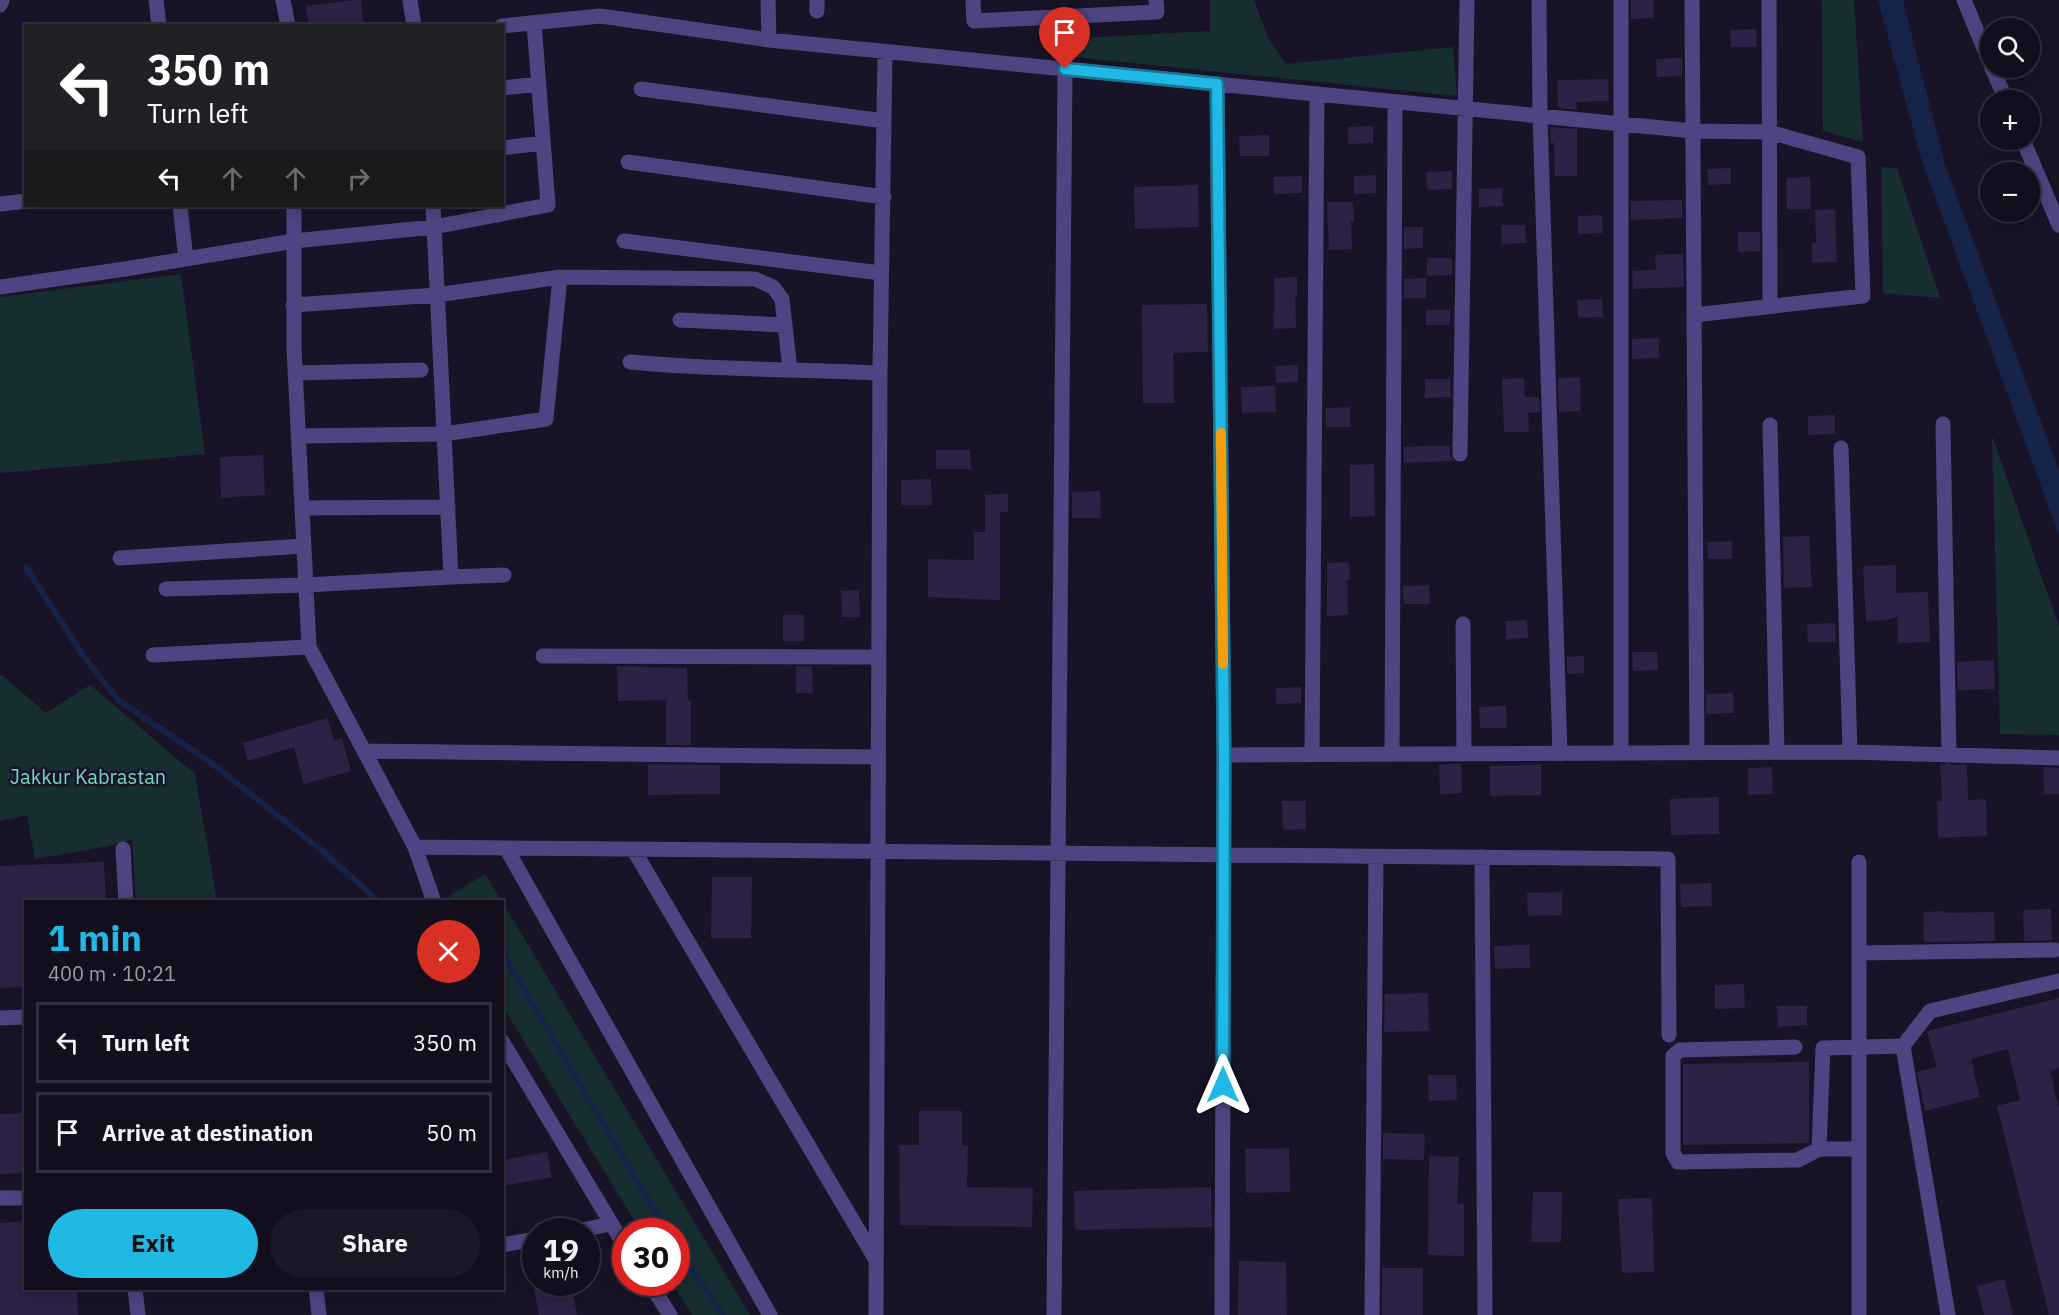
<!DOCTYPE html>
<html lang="en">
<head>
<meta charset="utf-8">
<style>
	body { margin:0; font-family:"IBM Plex Sans",sans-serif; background:#1c1726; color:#f1f3f6; height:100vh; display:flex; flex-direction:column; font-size:22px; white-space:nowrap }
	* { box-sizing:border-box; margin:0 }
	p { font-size:20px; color:#9d9ca4 }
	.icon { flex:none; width:33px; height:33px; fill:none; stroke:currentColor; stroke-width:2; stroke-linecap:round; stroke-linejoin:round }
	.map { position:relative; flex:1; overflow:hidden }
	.side { position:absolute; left:24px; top:900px; width:480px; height:390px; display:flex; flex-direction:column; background:#130e1d; border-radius:0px; box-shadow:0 3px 15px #0003,0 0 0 2px #322e3b }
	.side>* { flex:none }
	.guide { position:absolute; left:24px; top:24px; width:480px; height:183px; border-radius:0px; box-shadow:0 3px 15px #0003,0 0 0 2px #322e3b; background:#202124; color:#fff; overflow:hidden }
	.controls { position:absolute; left:1980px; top:18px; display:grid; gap:12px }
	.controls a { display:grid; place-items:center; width:60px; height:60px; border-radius:50%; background:#130e1d; box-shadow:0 3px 15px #0003,0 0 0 2px #322e3b; font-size:30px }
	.speed { position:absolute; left:522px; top:1218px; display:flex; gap:12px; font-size:30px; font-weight:700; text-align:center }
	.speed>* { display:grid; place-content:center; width:78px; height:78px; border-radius:50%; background:#130e1d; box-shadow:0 3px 15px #0003,0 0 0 2px #322e3b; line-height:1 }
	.speed small { font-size:15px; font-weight:400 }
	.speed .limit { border:9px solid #d22; background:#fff; color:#111 }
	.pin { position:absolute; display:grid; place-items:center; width:51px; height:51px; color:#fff; margin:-62px -26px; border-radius:50% 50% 50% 0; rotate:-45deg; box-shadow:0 0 6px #0007 }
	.pin .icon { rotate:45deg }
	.me { position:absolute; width:66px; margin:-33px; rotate:0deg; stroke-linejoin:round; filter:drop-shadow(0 0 4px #0008) }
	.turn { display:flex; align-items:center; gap:21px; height:126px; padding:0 24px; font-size:27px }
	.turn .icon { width:78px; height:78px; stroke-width:2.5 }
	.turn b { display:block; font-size:42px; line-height:51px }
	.lanes { display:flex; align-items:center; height:57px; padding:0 24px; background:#0003; justify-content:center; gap:30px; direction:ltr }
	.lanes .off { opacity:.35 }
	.round { display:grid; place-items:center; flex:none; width:63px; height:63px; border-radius:32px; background:#1c1726 }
	.overview { display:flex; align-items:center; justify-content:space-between; height:102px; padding:0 24px }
	h1 { font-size:36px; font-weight:700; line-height:45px; color:#20b9e5 }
	.button { display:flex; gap:12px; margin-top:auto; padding:12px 24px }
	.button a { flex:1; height:69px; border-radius:36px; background:#20b9e5; color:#111; font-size:24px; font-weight:700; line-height:69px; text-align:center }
	.button a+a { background:#1c1726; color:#f1f3f6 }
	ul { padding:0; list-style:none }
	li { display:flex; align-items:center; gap:18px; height:81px; margin:0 12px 9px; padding:0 12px; border:3px solid #322e3b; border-radius:0px }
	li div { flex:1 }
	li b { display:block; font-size:22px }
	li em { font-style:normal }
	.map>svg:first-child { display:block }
	.green { fill:#172e31 }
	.water { fill:#152349 }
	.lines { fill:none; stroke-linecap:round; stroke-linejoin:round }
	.stream { stroke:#152349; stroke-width:6 }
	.building { fill:#2d2146 }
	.minor { stroke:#4e4481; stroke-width:15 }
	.route-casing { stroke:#157895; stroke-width:15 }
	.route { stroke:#20b9e5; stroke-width:10 }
	.slow { stroke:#f59e0b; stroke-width:10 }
	.labels { text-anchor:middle; stroke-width:5; stroke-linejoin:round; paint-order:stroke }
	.park-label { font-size:20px; fill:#71d4c7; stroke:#191327 }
</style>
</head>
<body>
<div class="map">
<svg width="2059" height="1315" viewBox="0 0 2059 1315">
	<rect width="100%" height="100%" fill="#191327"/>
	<!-- green -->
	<path class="green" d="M 1210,0 L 1254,0 L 1268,38 L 1286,64 L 1453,47 L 1457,96 L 1054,55 L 1062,39 L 1210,31 Z
		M 1822,0 L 1854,0 L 1863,142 L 1823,131 Z
		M 1881,167 L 1897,168 L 1940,298 L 1883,293 Z
		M 181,274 L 205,454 L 2,473 L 0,472 L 0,297 Z
		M 1992,436 L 2059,626 L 2059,735 L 2000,734 Z
		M 2,675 L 46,713 L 90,685 L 195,774 L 217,901 L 136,901 L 132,840 L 109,846 L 35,859 L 27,815 L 0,821 L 0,676 Z
		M 485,874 L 502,901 L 450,901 L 449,896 Z
		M 503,903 L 750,1315 L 692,1315 L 672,1283 L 676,1282 L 676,1232 L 641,1231 L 503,1007 Z"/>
	<!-- water -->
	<path class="water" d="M 1878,0 L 1903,0 L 1945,165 L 2059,470 L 2059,535 L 1921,158 Z"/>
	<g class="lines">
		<!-- stream -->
		<path class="stream" d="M 26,567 L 84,657 L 118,700 L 210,762 L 320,849 L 379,902
			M 502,952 L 667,1232
			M 676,1246 L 723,1315"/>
	</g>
	<!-- building -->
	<path class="building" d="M 354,0 L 361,0 L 363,22 L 336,26 L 309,26 L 306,6 Z
		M 1631,0 L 1653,0 L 1654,18 L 1631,19 Z
		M 1756,29 L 1757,47 L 1731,47 L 1730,30 Z
		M 1682,58 L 1682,76 L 1657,77 L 1656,59 Z
		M 1608,79 L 1609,101 L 1576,102 L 1577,110 L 1558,108 L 1557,80 Z
		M 1373,126 L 1373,143 L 1348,144 L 1348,127 Z
		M 1550,127 L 1577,129 L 1577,176 L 1555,176 L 1554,143 L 1551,143 Z
		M 1269,135 L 1269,156 L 1240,156 L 1239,136 Z
		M 1731,168 L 1731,184 L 1708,185 L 1707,169 Z
		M 1452,171 L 1452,189 L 1427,190 L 1426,172 Z
		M 1376,175 L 1376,193 L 1354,194 L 1354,176 Z
		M 1302,176 L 1302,193 L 1274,194 L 1273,177 Z
		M 1810,177 L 1811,209 L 1787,209 L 1786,178 Z
		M 1198,185 L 1199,227 L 1135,229 L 1134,187 Z
		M 1502,188 L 1503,206 L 1479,207 L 1479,189 Z
		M 1682,200 L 1683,218 L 1631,220 L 1631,201 Z
		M 1327,202 L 1353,202 L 1354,221 L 1351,221 L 1352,249 L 1329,250 Z
		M 1835,209 L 1837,262 L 1812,263 L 1812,243 L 1816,243 L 1815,210 Z
		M 1602,215 L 1603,233 L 1578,234 L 1578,216 Z
		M 1501,225 L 1525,225 L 1526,243 L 1502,244 Z
		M 1404,227 L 1423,227 L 1423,248 L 1404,249 Z
		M 1738,232 L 1760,232 L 1760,251 L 1738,252 Z
		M 1683,254 L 1684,287 L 1633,289 L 1632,271 L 1656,270 L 1655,255 Z
		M 1427,258 L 1452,258 L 1452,275 L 1427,276 Z
		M 1297,277 L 1297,297 L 1295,297 L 1296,328 L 1274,329 L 1273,311 L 1275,311 L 1274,278 Z
		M 1426,278 L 1426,298 L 1404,298 L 1404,279 Z
		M 1602,299 L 1603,317 L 1578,318 L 1577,300 Z
		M 1207,304 L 1208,352 L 1173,353 L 1174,403 L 1143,403 L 1142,305 Z
		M 1426,310 L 1450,310 L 1450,325 L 1426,325 Z
		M 1659,338 L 1659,358 L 1632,359 L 1632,339 Z
		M 1298,365 L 1298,382 L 1276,383 L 1275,366 Z
		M 1580,377 L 1581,411 L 1559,412 L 1558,378 Z
		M 1524,378 L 1525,397 L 1539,397 L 1540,412 L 1528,413 L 1529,432 L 1504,432 L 1502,379 Z
		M 1425,379 L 1450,379 L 1451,397 L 1425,398 Z
		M 1275,386 L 1276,412 L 1242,413 L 1241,387 Z
		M 1350,407 L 1350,427 L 1326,427 L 1325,408 Z
		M 1835,415 L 1835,434 L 1808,435 L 1808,416 Z
		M 1427,446 L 1450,446 L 1450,454 L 1454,461 L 1404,463 L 1404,447 Z
		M 936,450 L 970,450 L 971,469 L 936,469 Z
		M 263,455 L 265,495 L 221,498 L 220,457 Z
		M 1374,464 L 1375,516 L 1350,517 L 1350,465 Z
		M 931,479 L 932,505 L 901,505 L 901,480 Z
		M 1100,491 L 1101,518 L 1072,518 L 1072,492 Z
		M 1008,494 L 1008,512 L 1000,512 L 1000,600 L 928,597 L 928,559 L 974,560 L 974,532 L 985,532 L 985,495 Z
		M 1809,536 L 1812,587 L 1784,588 L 1783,537 Z
		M 1732,541 L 1732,559 L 1708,559 L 1707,542 Z
		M 1349,562 L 1350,580 L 1347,580 L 1348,615 L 1327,616 L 1327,563 Z
		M 1896,565 L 1896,593 L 1928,592 L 1930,642 L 1898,643 L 1897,617 L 1886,620 L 1866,621 L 1863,566 Z
		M 1429,585 L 1430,604 L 1404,604 L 1403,586 Z
		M 859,590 L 860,617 L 842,617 L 841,591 Z
		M 783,615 L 804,615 L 804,641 L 783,641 Z
		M 1527,620 L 1528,638 L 1506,639 L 1506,621 Z
		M 1835,623 L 1836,642 L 1808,642 L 1807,624 Z
		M 1632,652 L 1657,652 L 1658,670 L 1633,671 Z
		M 1584,656 L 1584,673 L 1567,674 L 1567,657 Z
		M 1994,660 L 1995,689 L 1958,690 L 1957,662 Z
		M 617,666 L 687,668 L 688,701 L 691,701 L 691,745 L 666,745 L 666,700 L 618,701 Z
		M 796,666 L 812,667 L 813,693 L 796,693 Z
		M 1301,687 L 1301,703 L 1276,704 L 1276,688 Z
		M 1733,693 L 1734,713 L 1706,714 L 1706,694 Z
		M 1506,706 L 1507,728 L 1480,728 L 1479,707 Z
		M 327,718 L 334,740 L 342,738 L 351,771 L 304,784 L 294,747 L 248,761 L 243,743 Z
		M 648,764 L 720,765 L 720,794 L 648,795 Z
		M 1439,764 L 1461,764 L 1462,793 L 1440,794 Z
		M 1940,764 L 1967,765 L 1968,800 L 1986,799 L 1987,836 L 1938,838 L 1937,801 L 1942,801 Z
		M 1541,765 L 1541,795 L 1490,796 L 1490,766 Z
		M 1772,767 L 1773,794 L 1748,795 L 1748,768 Z
		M 2043,767 L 2059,768 L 2059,794 L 2044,794 Z
		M 1719,797 L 1719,834 L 1671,835 L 1670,799 Z
		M 1282,801 L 1305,801 L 1306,829 L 1283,830 Z
		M 104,862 L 106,902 L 26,902 L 26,913 L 23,913 L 26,987 L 0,988 L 0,866 Z
		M 712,877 L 752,877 L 751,938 L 711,938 Z
		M 1711,883 L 1712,906 L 1681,907 L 1680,884 Z
		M 1562,892 L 1562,915 L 1528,916 L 1527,893 Z
		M 2051,909 L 2052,940 L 2024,941 L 2023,910 Z
		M 1946,911 L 1946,913 L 1994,912 L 1995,941 L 1924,942 L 1923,912 Z
		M 1529,945 L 1530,968 L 1495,969 L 1494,946 Z
		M 1744,984 L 1745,1008 L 1715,1009 L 1715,985 Z
		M 1428,993 L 1429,1031 L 1384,1032 L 1385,994 Z
		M 2059,998 L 2059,1068 L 2050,1071 L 2059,1109 L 2059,1315 L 2049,1315 L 1997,1106 L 2020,1100 L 2008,1049 L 1971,1059 L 1980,1097 L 1925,1111 L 1917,1072 L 1937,1067 L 1927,1031 Z
		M 1777,1006 L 1807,1006 L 1807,1025 L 1778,1027 Z
		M 1809,1062 L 1809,1143 L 1683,1145 L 1683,1064 Z
		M 1428,1075 L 1456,1075 L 1457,1100 L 1429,1101 Z
		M 919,1111 L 962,1111 L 962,1146 L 968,1146 L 967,1187 L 1033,1188 L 1032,1227 L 900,1225 L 899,1145 L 919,1145 Z
		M 25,1113 L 26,1173 L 0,1174 L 0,1114 Z
		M 1383,1133 L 1425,1134 L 1424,1160 L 1383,1159 Z
		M 1289,1148 L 1290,1192 L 1246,1193 L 1245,1149 Z
		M 547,1152 L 552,1177 L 502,1186 L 502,1160 Z
		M 1429,1156 L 1459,1157 L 1457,1204 L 1464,1204 L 1464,1256 L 1428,1255 Z
		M 1211,1187 L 1212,1227 L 1075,1230 L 1074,1191 Z
		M 1533,1192 L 1562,1192 L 1561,1242 L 1531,1242 Z
		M 1652,1198 L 1654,1272 L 1622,1273 L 1618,1199 Z
		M 24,1221 L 26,1288 L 77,1288 L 78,1315 L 0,1315 L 0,1223 Z
		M 1239,1261 L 1286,1262 L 1287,1315 L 1238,1315 Z
		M 1382,1268 L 1423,1268 L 1423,1315 L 1382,1315 Z
		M 2004,1279 L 2013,1315 L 1984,1315 L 1977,1286 Z
		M 533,1282 L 571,1282 L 577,1315 L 539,1315 Z"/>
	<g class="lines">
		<!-- minor -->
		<path class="minor" d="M 156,0 L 159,26
			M 283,0 L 288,26
			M 410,0 L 414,26
			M 768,0 L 769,40
			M 973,0 L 974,21 L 1157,12 L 1156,0
			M 1539,0 L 1540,116 L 1560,754
			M 1621,0 L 1621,753
			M 1692,0 L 1697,753
			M 1769,0 L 1770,306
			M 1964,0 L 1990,63
			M 0,5 L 2,0
			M 817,11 L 817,0
			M 502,26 L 600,16 L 769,40 L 1693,131 L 1769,132 L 1858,157 L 1863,296 L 1694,315
			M 1992,68 L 2006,100
			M 1217,84 L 1224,755 L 1222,1315
			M 502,88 L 539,84
			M 641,89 L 884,121
			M 2023,140 L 2059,225
			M 502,148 L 543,143
			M 628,162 L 884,197
			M 0,204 L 26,201
			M 180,206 L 186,259
			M 294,206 L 294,348 L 309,647 L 415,847 L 434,902
			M 624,241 L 881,273
			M 0,287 L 125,269 L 294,241 L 434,227 L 548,205 L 534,23
			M 293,305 L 437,295 L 560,277 L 755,279 L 773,287 L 782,299 L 790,369
			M 680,320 L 785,325
			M 630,362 C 713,370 796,369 880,373
			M 295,373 L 421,370
			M 1943,424 L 1949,756
			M 1770,425 L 1777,752
			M 298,436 L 444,434 L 546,419 L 560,277
			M 1841,448 L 1850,752
			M 1460,454 L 1467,0
			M 302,508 L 448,507
			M 120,558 L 304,546
			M 451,577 L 504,575
			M 166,589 L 306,585 L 451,577 L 433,206
			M 1463,624 L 1464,754
			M 153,655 L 309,647
			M 543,656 L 879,657
			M 364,751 L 878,757
			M 1392,754 L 1395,102
			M 1224,755 L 1850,752 L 2059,758
			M 1312,755 L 1317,94
			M 415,847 L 1668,859 L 1669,1035
			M 506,848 L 770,1315
			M 123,849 L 126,902
			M 633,849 L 876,1260
			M 1482,857 L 1485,1315
			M 1859,953 L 2055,950
			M 0,1018 L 26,1017
			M 502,1041 L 626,1248
			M 1795,1047 L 1680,1050 L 1673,1056 L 1673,1153 L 1678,1162 L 1798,1160 L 1819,1149 L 1859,1149
			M 1819,1149 L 1823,1048 L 1903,1046
			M 0,1198 L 26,1198
			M 573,1232 L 610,1224
			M 502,1245 L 536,1239
			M 649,1282 L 670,1315
			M 135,1288 L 138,1315
			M 316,1288 L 319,1315
			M 876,1315 L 880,373 L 885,52
			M 1054,1315 L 1065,69
			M 1372,1315 L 1376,857
			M 1859,1315 L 1859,862
			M 1948,1315 L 1903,1046 L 1930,1011 L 2059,981"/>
	</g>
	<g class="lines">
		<defs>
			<path id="route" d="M 1065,69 L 1217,84 L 1224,755 L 1223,1085"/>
		</defs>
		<!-- route casing -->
		<use href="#route" class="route-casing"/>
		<!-- route -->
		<use href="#route" class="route"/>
		<!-- slow -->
		<path class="slow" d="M 1221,433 L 1223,664"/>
	</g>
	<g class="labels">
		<!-- park labels -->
		<g class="park-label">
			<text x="88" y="784">Jakkur Kabrastan</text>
		</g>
	</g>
</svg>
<div class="controls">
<a><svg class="icon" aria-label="search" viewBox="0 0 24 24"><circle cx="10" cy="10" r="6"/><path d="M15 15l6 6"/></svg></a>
<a>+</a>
<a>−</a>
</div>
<div class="speed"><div>19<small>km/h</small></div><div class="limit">30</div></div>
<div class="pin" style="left:1065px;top:69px;background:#d93025"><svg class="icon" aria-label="arrive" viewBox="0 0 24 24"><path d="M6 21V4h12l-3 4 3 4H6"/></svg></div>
<svg class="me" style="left:1223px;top:1085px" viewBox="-20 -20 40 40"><path d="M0-17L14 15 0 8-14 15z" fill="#20b9e5" stroke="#fff" stroke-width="4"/></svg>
<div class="guide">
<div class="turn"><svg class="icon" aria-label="left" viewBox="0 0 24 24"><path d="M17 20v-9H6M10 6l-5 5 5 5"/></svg><div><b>350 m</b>Turn left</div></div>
<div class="lanes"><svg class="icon" aria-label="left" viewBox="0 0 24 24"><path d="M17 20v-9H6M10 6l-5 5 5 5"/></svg><svg class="icon off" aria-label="ahead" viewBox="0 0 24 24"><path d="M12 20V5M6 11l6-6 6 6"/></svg><svg class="icon off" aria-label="ahead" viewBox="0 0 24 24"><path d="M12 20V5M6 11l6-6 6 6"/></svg><svg class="icon off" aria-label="right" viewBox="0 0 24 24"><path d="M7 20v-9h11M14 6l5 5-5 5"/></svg></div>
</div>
<section class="side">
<div class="overview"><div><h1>1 min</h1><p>400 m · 10:21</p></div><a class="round" style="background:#d93025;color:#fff"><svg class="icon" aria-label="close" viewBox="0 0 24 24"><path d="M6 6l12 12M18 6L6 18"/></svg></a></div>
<ul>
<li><svg class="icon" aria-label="left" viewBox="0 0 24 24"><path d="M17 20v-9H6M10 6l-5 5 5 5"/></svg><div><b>Turn left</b></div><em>350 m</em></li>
<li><svg class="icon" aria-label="arrive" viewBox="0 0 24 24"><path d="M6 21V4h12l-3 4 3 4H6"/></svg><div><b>Arrive at destination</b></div><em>50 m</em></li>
</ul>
<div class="button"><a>Exit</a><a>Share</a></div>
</section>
</div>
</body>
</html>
